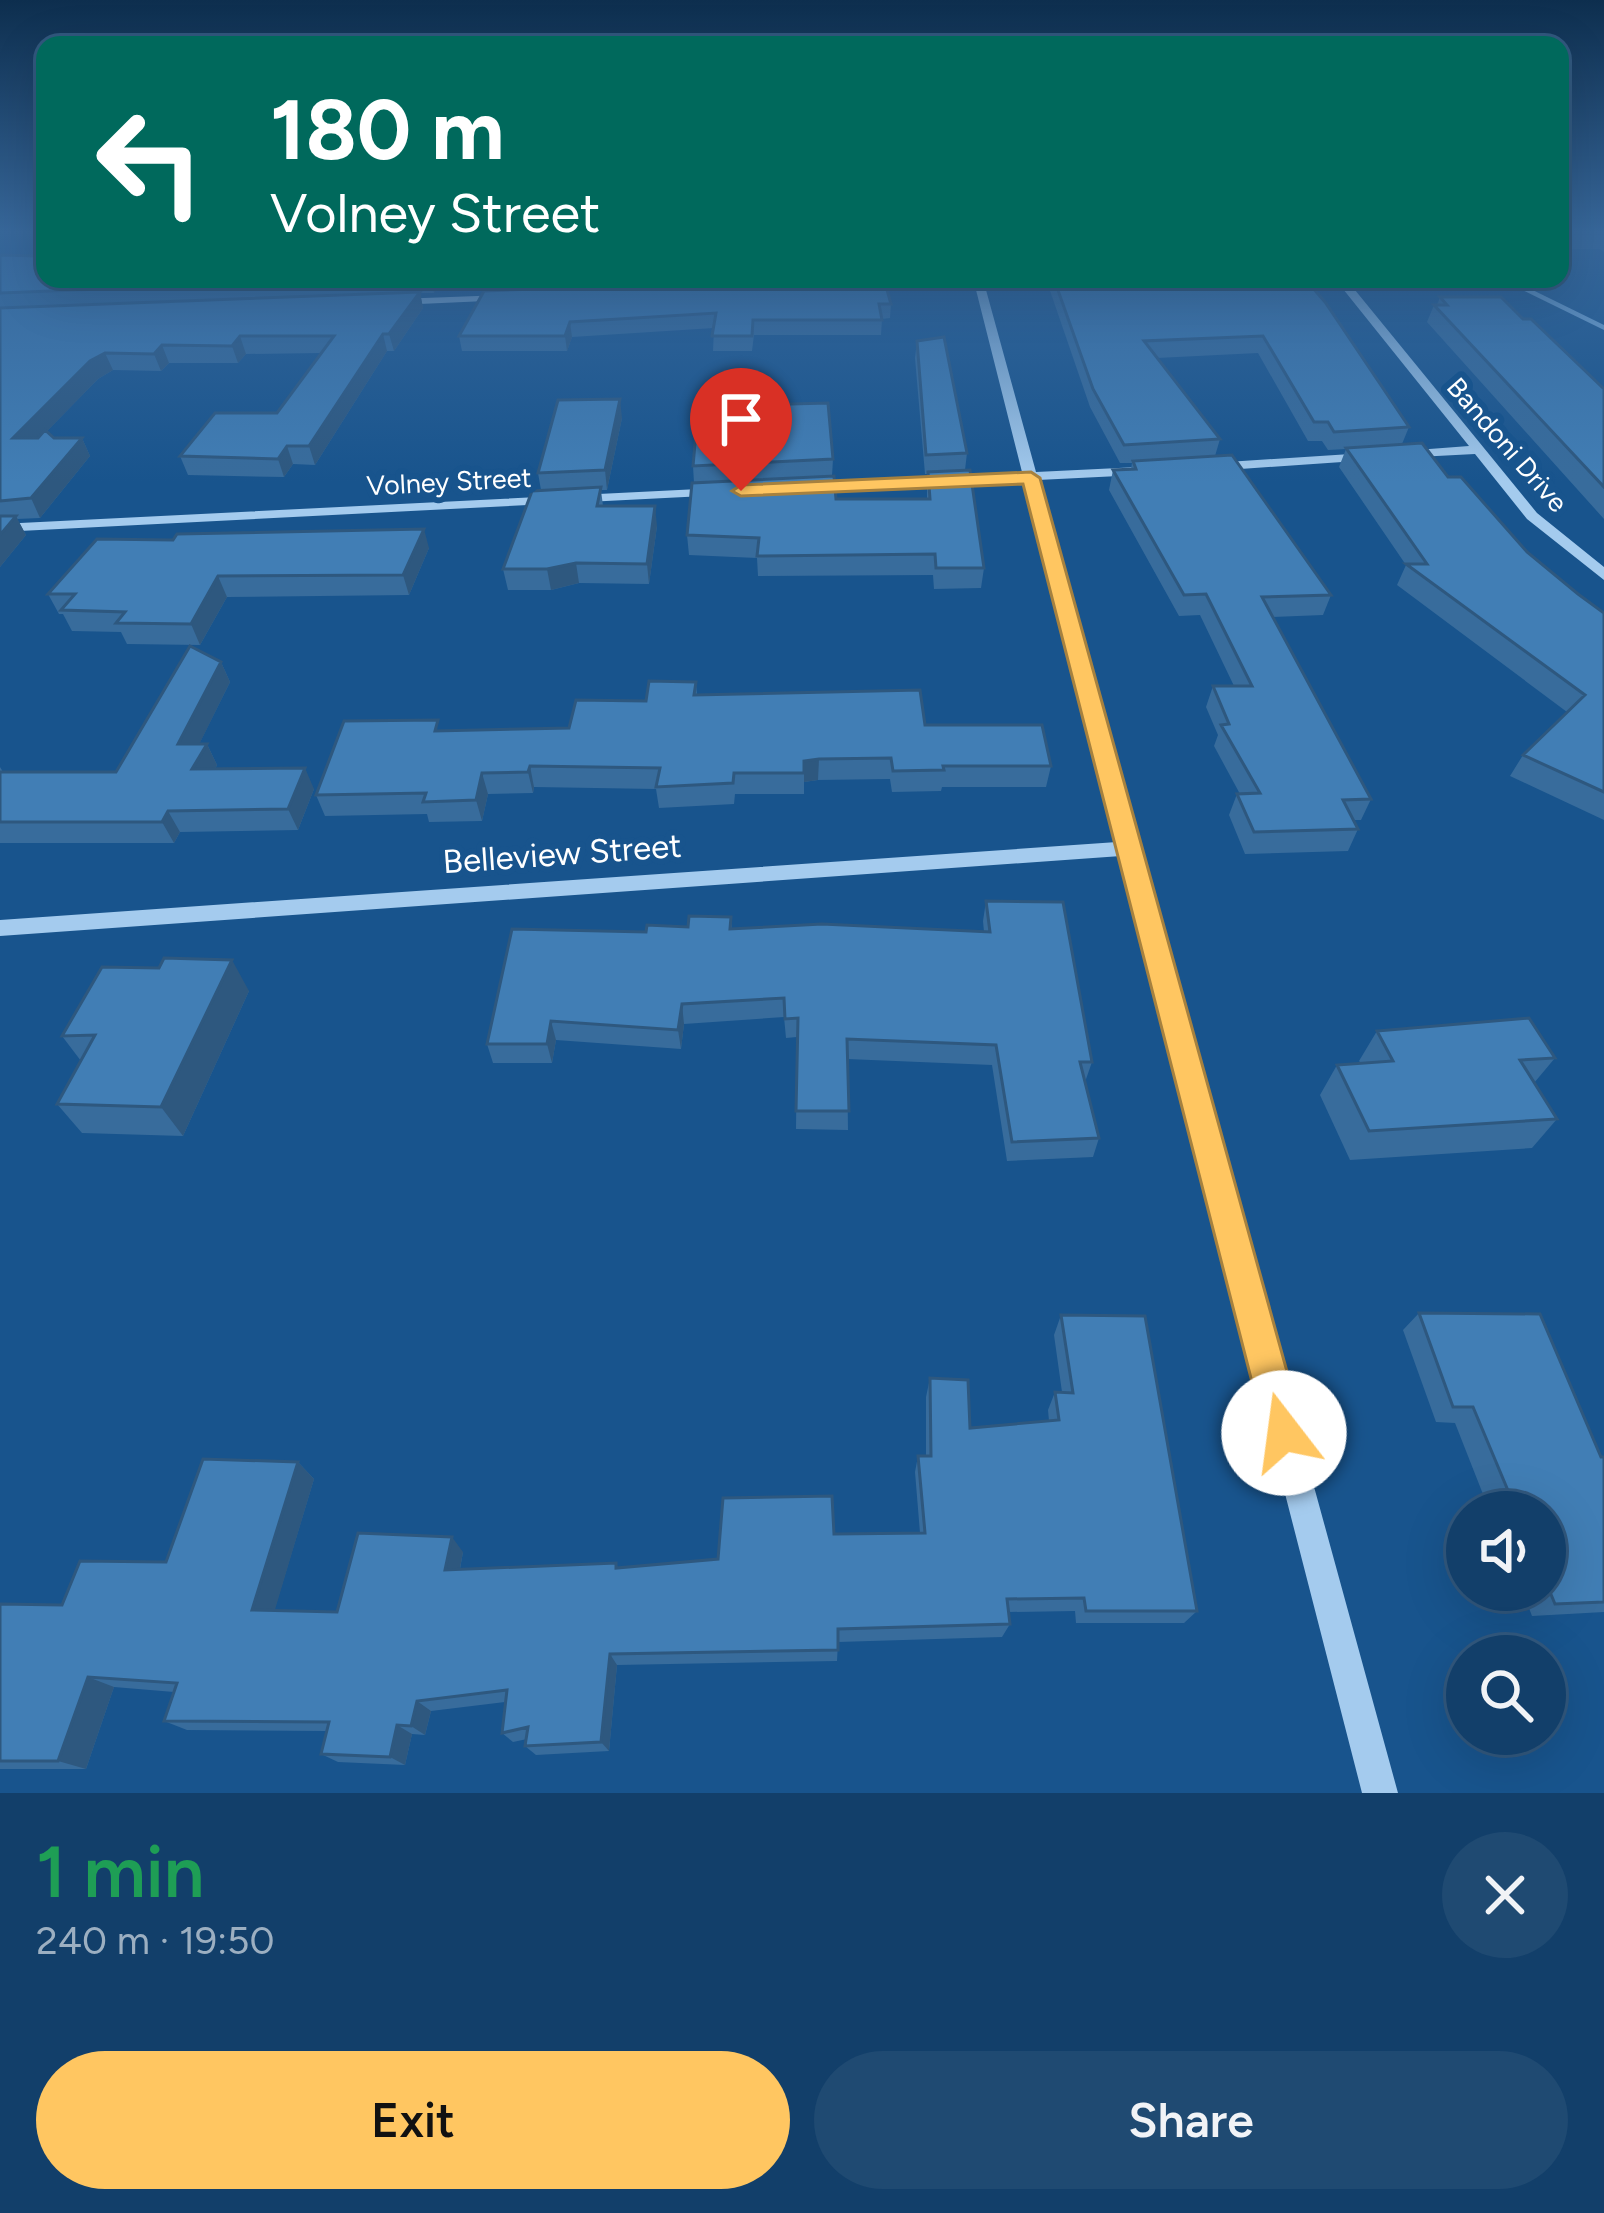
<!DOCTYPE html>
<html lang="en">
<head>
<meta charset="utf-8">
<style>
	body { margin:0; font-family:Figtree,sans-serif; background:#1f4a72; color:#f1f3f6; height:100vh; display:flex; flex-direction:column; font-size:45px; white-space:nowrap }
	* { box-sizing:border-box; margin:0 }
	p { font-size:39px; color:#9cafc1 }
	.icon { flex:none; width:66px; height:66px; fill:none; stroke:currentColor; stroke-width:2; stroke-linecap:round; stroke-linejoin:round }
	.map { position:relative; height:1793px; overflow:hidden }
	.drawer { display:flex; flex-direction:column; background:#123f6a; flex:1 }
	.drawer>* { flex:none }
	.banner { position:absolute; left:36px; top:36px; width:1533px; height:252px; border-radius:24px; box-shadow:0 12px 48px #0002,0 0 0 3px #31587e; background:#00695c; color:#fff; overflow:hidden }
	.controls { position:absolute; left:1446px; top:1491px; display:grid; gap:24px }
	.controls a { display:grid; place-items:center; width:120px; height:120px; border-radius:50%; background:#123f6a; box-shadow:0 12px 48px #0002,0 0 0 3px #31587e; font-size:60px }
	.pin { position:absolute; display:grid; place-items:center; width:102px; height:102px; color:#fff; margin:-123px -51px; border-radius:50% 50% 50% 0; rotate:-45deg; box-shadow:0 0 12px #0007 }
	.pin .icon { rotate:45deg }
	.me { position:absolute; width:132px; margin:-66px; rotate:345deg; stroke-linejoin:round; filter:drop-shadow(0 0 9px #0008) }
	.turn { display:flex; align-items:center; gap:42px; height:252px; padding:0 36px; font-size:54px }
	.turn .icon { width:156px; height:156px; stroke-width:2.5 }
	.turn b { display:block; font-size:84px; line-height:102px }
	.round { display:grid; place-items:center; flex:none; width:126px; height:126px; border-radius:63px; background:#1f4a72 }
	.summary { display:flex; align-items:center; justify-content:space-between; height:204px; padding:0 36px }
	h1 { font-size:72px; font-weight:600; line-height:90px; color:#1e9e55 }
	.primary-button { display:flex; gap:24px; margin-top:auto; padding:24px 36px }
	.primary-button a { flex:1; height:138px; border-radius:72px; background:#ffc661; color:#111; font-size:48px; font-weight:600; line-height:138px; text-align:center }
	.primary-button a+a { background:#1f4a72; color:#f1f3f6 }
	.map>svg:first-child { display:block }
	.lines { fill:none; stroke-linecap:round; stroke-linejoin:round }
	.stream { fill:#96c7f1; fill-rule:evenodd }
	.minor { fill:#a4cbee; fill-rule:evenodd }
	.wall { fill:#386c9c }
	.shaded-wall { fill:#2e587f }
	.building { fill:#417eb5; stroke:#2e587f; stroke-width:3 }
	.route { fill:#ffc661; stroke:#a6813f; stroke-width:3 }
	.labels { text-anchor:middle; stroke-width:12; stroke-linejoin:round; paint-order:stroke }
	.far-street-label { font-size:27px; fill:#fff; stroke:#18548d }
	.street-label { font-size:33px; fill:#fff; stroke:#18548d }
</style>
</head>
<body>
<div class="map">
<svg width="1604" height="1793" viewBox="0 0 1604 1793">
	<rect width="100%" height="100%" fill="#18548d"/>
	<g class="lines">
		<!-- stream -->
		<path class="stream" d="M 1500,279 L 1510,279 L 1604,325 L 1604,330 Z"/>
		<!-- minor -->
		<path class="minor" d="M 983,279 L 1036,472 L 1139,467 L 1146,471 L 1139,475 L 1038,480 L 1398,1793 L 1362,1793 L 1121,856 L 0,936 L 0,920 L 1117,842 L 1025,481 L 810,491 L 803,487 L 810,483 L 1022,472 L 974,282 L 859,287 L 854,284 L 859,281 Z
			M 1335,279 L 1346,279 L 1537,513 L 1604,567 L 1604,580 L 1527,519 L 1475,454 L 1398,458 L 1398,452 L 1403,451 L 1469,446 Z
			M 504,295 L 508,296 L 508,300 L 397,305 L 392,302 L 397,299 Z
			M 1366,453 L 1373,457 L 1371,460 L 1212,471 L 1205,467 L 1212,463 Z
			M 719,488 L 724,489 L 724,495 L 0,532 L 0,524 Z"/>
	</g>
	<!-- wall -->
	<path class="wall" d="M 1560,231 L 1604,231 L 1604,252 L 1600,249 L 1560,249 Z
		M 0,255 L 45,279 L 443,279 L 434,293 L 420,293 L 423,308 L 394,351 L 387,351 L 315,465 L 293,464 L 284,477 L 188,475 L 180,456 L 277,413 L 321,353 L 246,354 L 238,363 L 169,363 L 161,371 L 113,370 L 98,379 L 47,431 L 54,438 L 82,438 L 90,456 L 40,518 L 17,519 L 26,535 L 0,567 Z
		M 493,279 L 781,279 L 495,290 Z
		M 1046,279 L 1305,279 L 1409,427 L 1402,444 L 1448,477 L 1527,552 L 1578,594 L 1604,613 L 1604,820 L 1510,776 L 1523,755 L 1567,712 L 1397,585 L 1406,565 L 1339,467 L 1346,449 L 1328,450 L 1322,441 L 1308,441 L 1258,353 L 1157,358 L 1220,439 L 1215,456 L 1331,595 L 1323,615 L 1273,617 L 1371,799 L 1361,820 L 1353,820 L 1358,829 L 1348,851 L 1245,854 L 1229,815 L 1237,794 L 1240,794 L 1214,746 L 1218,735 L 1206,707 L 1213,686 L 1234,686 L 1200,615 L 1179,616 L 1109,490 L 1113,470 L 1131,469 L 1132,463 L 1120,463 L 1090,407 Z
		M 484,291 L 891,304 L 890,318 L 882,319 L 881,335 L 754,335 L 752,351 L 713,351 L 714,328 L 572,337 L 567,351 L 462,351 L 459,336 Z
		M 1440,297 L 1523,319 L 1604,389 L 1604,519 L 1427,322 L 1434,305 L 1437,305 Z
		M 917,341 L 967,453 L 965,470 L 984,568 L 981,588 L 934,589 L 933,575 L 758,576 L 757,558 L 689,555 L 687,535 L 694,483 L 693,466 L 833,459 L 832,476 L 836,499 L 927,499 L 927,474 L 925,474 L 915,358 Z
		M 622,418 L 607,490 L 601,490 L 603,506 L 657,526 L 649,584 L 579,583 L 551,590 L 508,590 L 503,569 L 541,490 L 538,473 Z
		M 429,548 L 409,595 L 227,597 L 200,645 L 127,644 L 121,632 L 72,631 L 63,614 L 59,614 L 48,594 Z
		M 221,662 L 230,682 L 199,744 L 207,744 L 217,765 L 215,769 L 314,789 L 298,830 L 180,832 L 174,843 L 0,843 L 0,767 L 3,772 L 116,772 Z
		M 696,682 L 697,695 L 925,725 L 1051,766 L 1046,787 L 942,787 L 941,791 L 892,792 L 890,779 L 818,780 L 804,782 L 804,794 L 735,794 L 734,804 L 659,808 L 656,789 L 534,787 L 533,793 L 488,794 L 482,821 L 429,822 L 427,814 L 325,816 L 316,795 L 441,731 L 569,728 Z
		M 986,901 L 1092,1062 L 1085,1082 L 1099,1138 L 1093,1157 L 1007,1161 L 992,1065 L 847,1059 L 848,1130 L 796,1129 L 797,1037 L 786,1038 L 784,1017 L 684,1024 L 681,1049 L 556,1040 L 552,1063 L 493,1063 L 487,1044 L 646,932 L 688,927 L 731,917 L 732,929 L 984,932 L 983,921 Z
		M 159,968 L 249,991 L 183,1136 L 82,1133 L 57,1104 L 81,1061 L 62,1036 Z
		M 1377,1031 L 1555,1058 L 1534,1083 L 1557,1119 L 1532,1148 L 1350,1160 L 1320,1095 L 1337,1065 L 1361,1063 L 1359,1061 Z
		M 1419,1313 L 1601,1457 L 1604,1457 L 1604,1612 L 1532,1616 L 1522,1590 L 1545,1590 L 1545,1512 L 1490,1512 L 1455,1423 L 1436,1422 L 1403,1330 Z
		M 1061,1315 L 1197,1611 L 1184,1623 L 1076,1623 L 1075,1611 L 1008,1612 L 1010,1624 L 1002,1637 L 838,1642 L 837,1661 L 617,1665 L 609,1751 L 536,1755 L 525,1746 L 527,1739 L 513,1742 L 502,1733 L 505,1702 L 431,1711 L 425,1735 L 412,1734 L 405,1765 L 338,1762 L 321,1754 L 326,1731 L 187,1730 L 164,1721 L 174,1692 L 114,1687 L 86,1769 L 0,1769 L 0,1604 L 62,1605 L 166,1562 L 298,1462 L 314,1479 L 274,1611 L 337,1612 L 463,1552 L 460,1569 L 616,1563 L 618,1568 L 718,1559 L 834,1534 L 920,1533 L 915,1472 L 918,1456 L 926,1456 L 926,1397 L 930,1378 L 970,1428 L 1049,1421 L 1048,1410 L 1055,1392 L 1062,1392 L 1054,1335 Z"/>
	<!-- shaded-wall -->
	<path class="shaded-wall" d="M 431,279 L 443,279 L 434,293 Z
		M 420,292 L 423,308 L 394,351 L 389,334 Z
		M 570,322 L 572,337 L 567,351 L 565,336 Z
		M 383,334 L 387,351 L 315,465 L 309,446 Z
		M 240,336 L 246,354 L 238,363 L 232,346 Z
		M 162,345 L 169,363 L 161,371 L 154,354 Z
		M 105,353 L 113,370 L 98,379 L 23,456 L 13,438 L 90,361 Z
		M 620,399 L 622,418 L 607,490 L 605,470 Z
		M 82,438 L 90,456 L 40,518 L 31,498 Z
		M 287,446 L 293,464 L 284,477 L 278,459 Z
		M 655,506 L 657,526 L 649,584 L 647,564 Z
		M 16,516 L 26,535 L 0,567 L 0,535 Z
		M 424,529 L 429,548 L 409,595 L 403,575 Z
		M 576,563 L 579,583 L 551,590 L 547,569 Z
		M 218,576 L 227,597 L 200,645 L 191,624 Z
		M 221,662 L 230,682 L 189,765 L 178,744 Z
		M 207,744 L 217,765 L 203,790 L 192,769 Z
		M 819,759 L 818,780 L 804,782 L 804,761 Z
		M 530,766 L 534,787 L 533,793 L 528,772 Z
		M 305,768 L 314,789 L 298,830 L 288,809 Z
		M 482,773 L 488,794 L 482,821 L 476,800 Z
		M 168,811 L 180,832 L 174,843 L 162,822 Z
		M 232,960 L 249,991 L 183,1136 L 161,1107 Z
		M 682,1004 L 684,1024 L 681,1049 L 678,1030 Z
		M 551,1021 L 556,1040 L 552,1063 L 547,1044 Z
		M 298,1462 L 314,1479 L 271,1623 L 252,1610 Z
		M 452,1537 L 463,1552 L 457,1584 L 445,1570 Z
		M 610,1654 L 617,1665 L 609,1751 L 601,1742 Z
		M 88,1677 L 114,1687 L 86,1769 L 58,1761 Z
		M 417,1701 L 431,1711 L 425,1735 L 411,1726 Z
		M 397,1725 L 412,1734 L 405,1765 L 390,1757 Z"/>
	<!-- building -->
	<path class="building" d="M 1560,231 L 1604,231 L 1604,234 L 1560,233 Z
		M 45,249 L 45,279 L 360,279 L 0,293 L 0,255 L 37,256 Z
		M 801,279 L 884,279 L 891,304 L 879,304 L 882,320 L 753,320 L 752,336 L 712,336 L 716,313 L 570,322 L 565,336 L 459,336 L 484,291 Z
		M 1054,279 L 1305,279 L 1325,302 L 1409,427 L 1334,432 L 1328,422 L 1314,422 L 1263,336 L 1144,341 L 1220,439 L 1124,445 L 1093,389 Z
		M 420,292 L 389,334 L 383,334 L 309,446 L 287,446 L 278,459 L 180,456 L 215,413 L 277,413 L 334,336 L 240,336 L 232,346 L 162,345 L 154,354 L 105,353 L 90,361 L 13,438 L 38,438 L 45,430 L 54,438 L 82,438 L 31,498 L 0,501 L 0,308 Z
		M 1440,297 L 1501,297 L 1523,319 L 1531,319 L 1604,389 L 1604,487 L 1434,305 L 1447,305 Z
		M 944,337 L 967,453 L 926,455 L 917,341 Z
		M 620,399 L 605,470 L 538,473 L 558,400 Z
		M 828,403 L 833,459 L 693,466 L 697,421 L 719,420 L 719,406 Z
		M 1422,443 L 1448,477 L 1461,477 L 1527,552 L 1578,594 L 1604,613 L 1604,792 L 1523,755 L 1585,695 L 1406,564 L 1427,564 L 1346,448 Z
		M 1232,455 L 1331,595 L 1262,597 L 1371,799 L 1343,800 L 1358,829 L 1254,832 L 1237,794 L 1260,793 L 1221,725 L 1229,724 L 1213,686 L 1252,686 L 1206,594 L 1184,595 L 1113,470 L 1136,469 L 1133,461 Z
		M 970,470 L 984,568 L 936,568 L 935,554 L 757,556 L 759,538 L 687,535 L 692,483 L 834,476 L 836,499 L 930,499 L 928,472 Z
		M 601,487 L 597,506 L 655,506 L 647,564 L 576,563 L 547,569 L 503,569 L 532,491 Z
		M 0,516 L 16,516 L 0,535 Z
		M 424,529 L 403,575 L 218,576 L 191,624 L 116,623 L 125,612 L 61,610 L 75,594 L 48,594 L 97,539 L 173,540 L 177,534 Z
		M 190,646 L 221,662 L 178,744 L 207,744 L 192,769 L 305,768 L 288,809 L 168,811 L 162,822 L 0,822 L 0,772 L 116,772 Z
		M 649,681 L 696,682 L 694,695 L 920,690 L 925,725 L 1042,725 L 1051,766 L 943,766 L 944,770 L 893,771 L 891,758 L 819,759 L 804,761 L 804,773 L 734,773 L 733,783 L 656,787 L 660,768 L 530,766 L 528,772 L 482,773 L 476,800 L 423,802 L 426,793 L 316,795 L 344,721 L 438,720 L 435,731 L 569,728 L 576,700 L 646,701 Z
		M 986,901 L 1063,902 L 1092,1062 L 1080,1062 L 1099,1138 L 1012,1142 L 996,1045 L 847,1039 L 849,1111 L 796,1111 L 798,1018 L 785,1019 L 784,998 L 682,1004 L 678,1030 L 551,1021 L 547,1044 L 487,1044 L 512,929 L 646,932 L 647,925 L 688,927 L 689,916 L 731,917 L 730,929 L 822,924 L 990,932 Z
		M 164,958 L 232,960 L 161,1107 L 57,1104 L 95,1035 L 62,1036 L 102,967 L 159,968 Z
		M 1529,1018 L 1555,1058 L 1520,1060 L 1557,1119 L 1369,1131 L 1337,1065 L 1393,1061 L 1377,1031 Z
		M 1419,1313 L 1540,1314 L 1601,1457 L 1604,1457 L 1604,1602 L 1555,1604 L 1545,1580 L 1545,1512 L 1517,1512 L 1473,1407 L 1453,1407 Z
		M 1061,1315 L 1145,1316 L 1197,1611 L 1086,1611 L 1084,1598 L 1007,1599 L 1010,1624 L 838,1629 L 838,1650 L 610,1654 L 601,1742 L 525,1746 L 528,1727 L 502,1733 L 507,1690 L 417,1701 L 411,1726 L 397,1725 L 390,1757 L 321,1754 L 329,1722 L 164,1721 L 177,1683 L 88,1677 L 58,1761 L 0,1761 L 0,1604 L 62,1605 L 80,1561 L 166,1562 L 203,1459 L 298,1462 L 252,1610 L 337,1612 L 358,1533 L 452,1537 L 445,1570 L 616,1563 L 616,1568 L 718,1559 L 723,1498 L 832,1496 L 834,1534 L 925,1533 L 918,1456 L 931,1456 L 930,1378 L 968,1380 L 970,1428 L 1059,1420 L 1055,1392 L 1073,1393 Z"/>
	<!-- sky -->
	<linearGradient id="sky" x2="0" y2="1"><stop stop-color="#0d2e4e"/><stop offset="0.48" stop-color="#37679a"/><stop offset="1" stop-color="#37679a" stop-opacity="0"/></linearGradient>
	<rect width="1604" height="482" fill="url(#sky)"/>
	<!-- route -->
	<path class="route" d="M 1031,472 L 1040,478 L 1304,1433 L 1298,1447 L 1284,1453 L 1270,1447 L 1265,1433 L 1023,484 L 741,496 L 732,491 L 741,485 Z"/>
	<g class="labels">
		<!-- far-street labels -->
		<g class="far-street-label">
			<text transform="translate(1507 445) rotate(49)" y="9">Bandoni Drive</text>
			<text transform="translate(449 482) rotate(-3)" y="9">Volney Street</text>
		</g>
		<!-- street labels -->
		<g class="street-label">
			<text transform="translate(562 853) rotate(-4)" y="12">Belleview Street</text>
		</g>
	</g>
</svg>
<div class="controls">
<a><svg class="icon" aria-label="sound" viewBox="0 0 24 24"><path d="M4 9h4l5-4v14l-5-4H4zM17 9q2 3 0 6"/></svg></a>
<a><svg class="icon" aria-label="search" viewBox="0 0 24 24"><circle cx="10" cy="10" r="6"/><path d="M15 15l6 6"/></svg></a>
</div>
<div class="pin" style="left:741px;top:491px;background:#d93025"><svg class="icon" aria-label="arrive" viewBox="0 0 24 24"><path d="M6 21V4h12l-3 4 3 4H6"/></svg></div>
<svg class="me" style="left:1284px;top:1433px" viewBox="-20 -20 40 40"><circle r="19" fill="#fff"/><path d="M0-13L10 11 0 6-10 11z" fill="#ffc661"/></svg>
<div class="banner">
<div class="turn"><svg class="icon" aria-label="left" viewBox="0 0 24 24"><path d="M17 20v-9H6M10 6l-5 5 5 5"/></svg><div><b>180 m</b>Volney Street</div></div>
</div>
</div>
<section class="drawer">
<div class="summary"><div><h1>1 min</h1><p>240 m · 19:50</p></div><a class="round"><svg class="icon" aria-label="close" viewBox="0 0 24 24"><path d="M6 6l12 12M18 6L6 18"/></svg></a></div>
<div class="primary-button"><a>Exit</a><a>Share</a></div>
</section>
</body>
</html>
